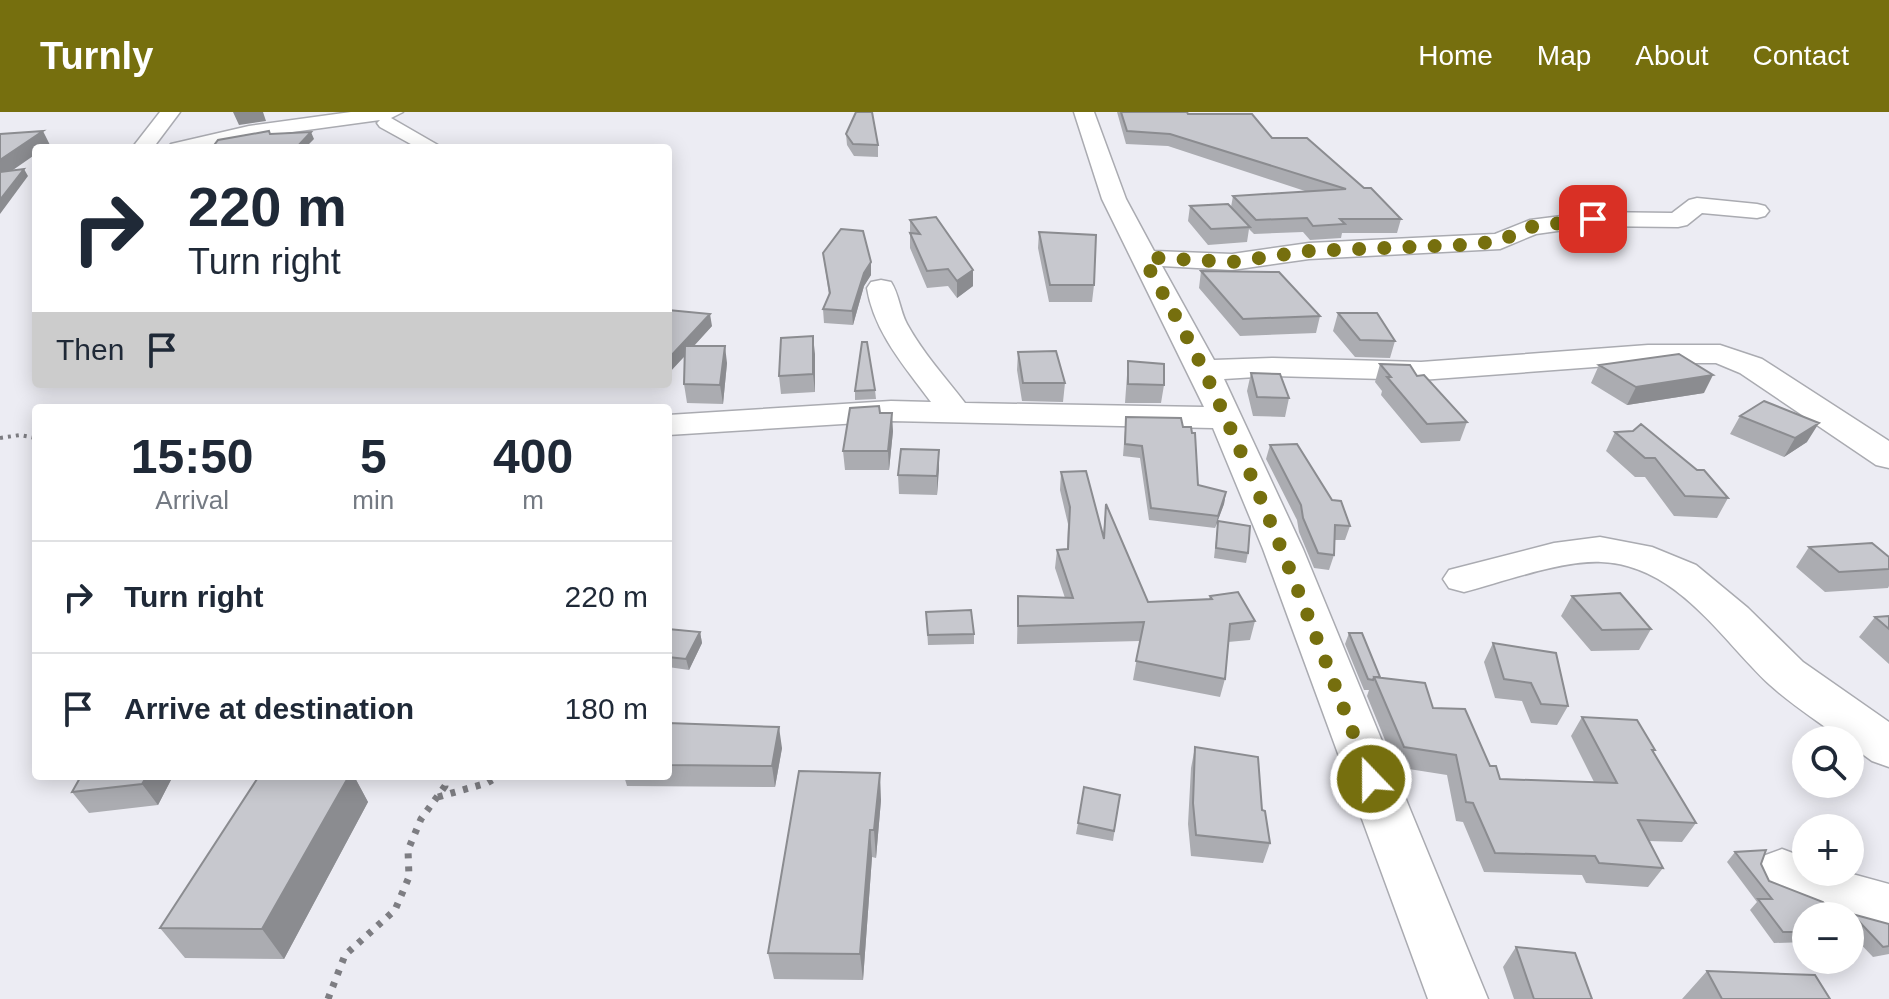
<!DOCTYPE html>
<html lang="en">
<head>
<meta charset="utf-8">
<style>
	body { margin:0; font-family:Arial,sans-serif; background:#f2f2f3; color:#1f2937; height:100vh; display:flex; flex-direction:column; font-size:30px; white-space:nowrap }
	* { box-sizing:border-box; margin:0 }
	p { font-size:26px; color:#747a83 }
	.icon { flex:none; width:44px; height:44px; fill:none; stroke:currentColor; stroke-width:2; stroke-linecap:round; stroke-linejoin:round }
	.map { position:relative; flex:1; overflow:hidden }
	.details { position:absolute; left:32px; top:292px; width:640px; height:376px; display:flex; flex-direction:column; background:#fff; border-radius:8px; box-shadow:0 4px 20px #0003 }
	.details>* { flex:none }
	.top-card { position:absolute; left:32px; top:32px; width:640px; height:244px; border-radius:8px; box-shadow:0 4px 20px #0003; background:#fff; color:#1f2937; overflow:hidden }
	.controls { position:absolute; left:1792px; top:614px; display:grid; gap:16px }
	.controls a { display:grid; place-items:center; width:72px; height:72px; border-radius:50%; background:#fff; box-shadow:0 4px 20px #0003; font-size:40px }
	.pin { position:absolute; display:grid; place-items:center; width:68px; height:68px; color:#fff; margin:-34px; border-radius:16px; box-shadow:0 4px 12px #0006 }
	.me { position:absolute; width:88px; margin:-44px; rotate:338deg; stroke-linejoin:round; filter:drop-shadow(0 0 6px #0008) }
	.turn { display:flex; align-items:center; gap:28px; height:168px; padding:0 24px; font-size:36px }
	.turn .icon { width:104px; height:104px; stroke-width:2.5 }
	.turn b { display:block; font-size:56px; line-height:68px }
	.then { display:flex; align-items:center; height:76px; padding:0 24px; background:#0003; gap:16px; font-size:30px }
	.eta { display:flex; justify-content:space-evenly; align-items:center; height:136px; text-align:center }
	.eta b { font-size:48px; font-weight:600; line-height:56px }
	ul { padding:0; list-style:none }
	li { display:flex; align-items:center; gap:24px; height:112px; padding:0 24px; border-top:2px solid #e0e1e3 }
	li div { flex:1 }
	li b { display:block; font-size:30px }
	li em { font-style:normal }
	header { display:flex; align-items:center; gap:48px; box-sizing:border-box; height:112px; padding:0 40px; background:#766f0e; color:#fff }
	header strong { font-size:38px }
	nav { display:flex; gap:44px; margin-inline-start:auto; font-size:28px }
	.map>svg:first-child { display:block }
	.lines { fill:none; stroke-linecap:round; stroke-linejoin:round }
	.minor-casing { stroke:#aaabb1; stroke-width:3 }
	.path-far1 { stroke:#7d7d82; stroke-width:4; stroke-dasharray:3 5; stroke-linecap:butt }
	.path { stroke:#7d7d82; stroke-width:7; stroke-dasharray:5 8; stroke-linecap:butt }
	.minor { fill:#fff; fill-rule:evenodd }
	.wall { fill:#abacb1 }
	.shaded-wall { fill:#8b8c90 }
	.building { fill:#c7c8ce; stroke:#8b8c90; stroke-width:2 }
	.route { stroke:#766f0e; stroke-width:14; stroke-dasharray:0 25.2 }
</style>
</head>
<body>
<header>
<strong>Turnly</strong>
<nav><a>Home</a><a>Map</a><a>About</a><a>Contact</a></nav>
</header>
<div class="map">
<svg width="1889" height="887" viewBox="0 0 1889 887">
	<rect width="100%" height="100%" fill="#ececf3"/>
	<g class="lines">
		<defs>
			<path id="minor" d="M 160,0 L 180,0 L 153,36 L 132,36 Z
				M 351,0 L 403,0 L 391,6 L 443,36 L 418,36 L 380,15 L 377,11 L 380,8 L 249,26 L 205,36 L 168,36 L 171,32 L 249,14 Z
				M 1074,0 L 1094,0 L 1126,87 L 1154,139 L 1232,142 L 1309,131 L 1495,122 L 1530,108 L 1593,100 L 1672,101 L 1689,88 L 1697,86 L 1757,92 L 1765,94 L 1769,99 L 1765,104 L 1757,106 L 1702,101 L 1687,113 L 1678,115 L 1593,114 L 1536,122 L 1500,137 L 1309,147 L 1232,158 L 1162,154 L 1214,248 L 1273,246 L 1421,250 L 1648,233 L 1720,233 L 1762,247 L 1889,329 L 1889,356 L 1876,353 L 1740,261 L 1716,251 L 1648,251 L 1421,268 L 1273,264 L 1224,267 L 1303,437 L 1488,887 L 1428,887 L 1263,437 L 1213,316 L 891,309 L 668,323 L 668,303 L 891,289 L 931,290 C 905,255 874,220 867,176 L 871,170 L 881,168 L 891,170 C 899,182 900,199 907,212 C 923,241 945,265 965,291 L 1204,295 L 1102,87 Z
				M 1600,425 L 1652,435 L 1696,453 L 1748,496 L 1803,550 L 1889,610 L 1889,655 L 1872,649 L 1850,633 L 1850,628 L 1843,628 C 1819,610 1792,593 1770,573 C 1720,526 1677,453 1601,450 C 1563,448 1502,470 1464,480 L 1449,476 L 1443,467 L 1449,458 L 1554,431 Z
				M 1782,737 L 1806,746 L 1806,760 L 1845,760 L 1889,772 L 1889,822 L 1850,812 L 1850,804 L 1830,804 L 1763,778 L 1755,761 L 1763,744 Z"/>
		</defs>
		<!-- minor casing -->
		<use href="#minor" class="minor-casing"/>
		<!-- path-far1 -->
		<path class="path-far1" d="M 0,326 L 20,323 L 36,326"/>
		<!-- path -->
		<path class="path" d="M 438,685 L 487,671 L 499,664
			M 328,887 L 345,843 L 395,798 L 409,765 L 408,738 L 421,707 L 445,674 L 444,664"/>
		<!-- minor -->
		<use href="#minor" class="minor"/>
	</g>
	<!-- wall -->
	<path class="wall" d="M 1117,0 L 1187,0 L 1188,2 L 1272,26 L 1364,76 L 1401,107 L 1397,121 L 1342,121 L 1341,126 L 1310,128 L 1303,120 L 1254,122 L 1249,117 L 1247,130 L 1208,133 L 1188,109 L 1190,94 L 1231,95 L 1233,84 L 1308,80 L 1168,34 L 1126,32 Z
		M 846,22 L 878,33 L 878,45 L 854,44 L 847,33 Z
		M 910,108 L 973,174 L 957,186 L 948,174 L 927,176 L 910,136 Z
		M 1039,120 L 1094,173 L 1092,190 L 1049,190 L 1038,136 Z
		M 823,141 L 871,163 L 864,174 L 853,213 L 824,211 L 823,197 L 829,183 Z
		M 1201,159 L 1320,204 L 1316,221 L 1240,224 L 1199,176 Z
		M 668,198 L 712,214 L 694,234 L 727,251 L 723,292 L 687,291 L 684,272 L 685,244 L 668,262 Z
		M 1338,201 L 1395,229 L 1390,246 L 1355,245 L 1333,219 Z
		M 1018,240 L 1065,271 L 1063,290 L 1022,289 L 1017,258 Z
		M 815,242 L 815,280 L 781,282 L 779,264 Z
		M 1128,249 L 1164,273 L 1161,291 L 1125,291 Z
		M 1380,252 L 1417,264 L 1467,310 L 1460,329 L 1421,331 L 1381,283 L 1382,279 L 1375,270 Z
		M 1599,253 L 1704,281 L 1627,293 L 1591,271 Z
		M 1251,261 L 1289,286 L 1285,305 L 1253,304 L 1247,279 Z
		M 638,272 L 659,272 L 658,273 L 638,274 Z
		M 875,278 L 876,287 L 855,288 L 855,279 Z
		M 1740,304 L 1807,330 L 1784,345 L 1730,322 Z
		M 1126,305 L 1198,373 L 1226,380 L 1224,392 L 1215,416 L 1149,408 L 1140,346 L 1123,344 Z
		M 893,319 L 889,358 L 845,358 L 843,339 Z
		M 1615,320 L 1728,386 L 1717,406 L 1674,404 L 1645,365 L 1635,365 L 1606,339 Z
		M 1270,333 L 1350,414 L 1345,428 L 1334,428 L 1334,443 L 1329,458 L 1314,456 L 1299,420 L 1297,408 L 1266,347 Z
		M 939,338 L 937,383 L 899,382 L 898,363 Z
		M 1061,360 L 1103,424 L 1106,392 L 1148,490 L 1209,487 L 1210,484 L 1255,509 L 1250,528 L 1228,530 L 1225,567 L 1220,585 L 1133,568 L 1140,529 L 1017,532 L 1018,484 L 1065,486 L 1055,456 L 1057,438 L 1067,437 L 1068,412 L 1060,378 Z
		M 1218,409 L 1248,441 L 1246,451 L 1214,446 Z
		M 1809,435 L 1889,445 L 1889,474 L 1888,476 L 1825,480 L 1796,455 Z
		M 1572,484 L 1651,517 L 1639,538 L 1591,539 L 1561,504 Z
		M 926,500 L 974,522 L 974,532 L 928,533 Z
		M 1889,504 L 1889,552 L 1859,525 L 1875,505 Z
		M 668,517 L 700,520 L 702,531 L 689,558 L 668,555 Z
		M 1349,521 L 1380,565 L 1433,596 L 1490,654 L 1500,667 L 1594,670 L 1571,624 L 1582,605 L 1655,638 L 1653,641 L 1696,711 L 1682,730 L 1648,729 L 1663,756 L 1648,775 L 1586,771 L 1582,763 L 1484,760 L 1463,710 L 1456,709 L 1447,663 L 1396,655 L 1367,584 L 1369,578 L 1364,578 L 1345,532 Z
		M 1493,531 L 1568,594 L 1557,613 L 1531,611 L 1522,589 L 1495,586 L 1484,550 Z
		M 668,611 L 782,636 L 775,675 L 627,674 L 624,664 L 668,664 Z
		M 1195,635 L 1262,698 L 1270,731 L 1263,751 L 1191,744 L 1188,712 L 1191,656 Z
		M 81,664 L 173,664 L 158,693 L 89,701 L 72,680 Z
		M 259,664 L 354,664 L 368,690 L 284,847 L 185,846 L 160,816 Z
		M 1120,683 L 1113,729 L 1076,722 L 1078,711 Z
		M 881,688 L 876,746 L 872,745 L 863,868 L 774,867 L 768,841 Z
		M 1735,740 L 1761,752 L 1769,769 L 1806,804 L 1806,830 L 1774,831 L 1750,798 L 1757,790 L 1727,750 Z
		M 1852,802 L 1889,812 L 1889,842 L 1873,845 L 1850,821 L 1850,804 Z
		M 1516,835 L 1592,887 L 1514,887 L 1503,855 Z
		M 1707,859 L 1830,887 L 1682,887 Z"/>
	<!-- shaded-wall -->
	<path class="shaded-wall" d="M 233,0 L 263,0 L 266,9 L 239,13 Z
		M 43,19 L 50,33 L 46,36 L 36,36 L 36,42 L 0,67 L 0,48 Z
		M 311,20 L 314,27 L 305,36 L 296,36 Z
		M 24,57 L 28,64 L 0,102 L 0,88 Z
		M 871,150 L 871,163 L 864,174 L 853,213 L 852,199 L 864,161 Z
		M 973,158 L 973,174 L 957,186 L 957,169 Z
		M 710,202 L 712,214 L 668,262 L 668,247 Z
		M 813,224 L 815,242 L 815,280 L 813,262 Z
		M 725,234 L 727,251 L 723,292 L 720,273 Z
		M 1713,263 L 1704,281 L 1627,293 L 1636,275 Z
		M 892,301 L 893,319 L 889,358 L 888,339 Z
		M 1819,311 L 1807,330 L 1784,345 L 1795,326 Z
		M 939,338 L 939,358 L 937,383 L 937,364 Z
		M 1226,380 L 1224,392 L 1215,416 L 1218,404 Z
		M 700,520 L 702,531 L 689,558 L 686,547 Z
		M 779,615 L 782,636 L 775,675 L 772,654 Z
		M 880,661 L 881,688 L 876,746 L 874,718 Z
		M 147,664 L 173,664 L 158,693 L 142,672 Z
		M 349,664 L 354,664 L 368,690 L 284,847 L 262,817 Z
		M 870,718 L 872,745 L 863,868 L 860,842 Z"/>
	<!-- building -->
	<path class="building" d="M 856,0 L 872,0 L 878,33 L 853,32 L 846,22 Z
		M 1121,0 L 1187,0 L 1188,2 L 1252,2 L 1272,26 L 1307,26 L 1364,76 L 1371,76 L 1401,107 L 1340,107 L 1345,112 L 1313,114 L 1307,106 L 1256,108 L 1233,84 L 1346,77 L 1170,22 L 1127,19 Z
		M 43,19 L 0,48 L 0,22 Z
		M 269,19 L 270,22 L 311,20 L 296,36 L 212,36 L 218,28 Z
		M 24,57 L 0,88 L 0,60 Z
		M 1228,92 L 1250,115 L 1211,117 L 1190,94 Z
		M 936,105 L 973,158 L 957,169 L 948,157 L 927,159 L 910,121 L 920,122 L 910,108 Z
		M 841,117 L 863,119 L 871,150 L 864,161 L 852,199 L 823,197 L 830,181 L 823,141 Z
		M 1039,120 L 1096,123 L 1094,173 L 1050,173 Z
		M 1201,159 L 1279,160 L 1320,204 L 1243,207 Z
		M 668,198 L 710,202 L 668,247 Z
		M 1338,201 L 1377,201 L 1395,229 L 1360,228 Z
		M 813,224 L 813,262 L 779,264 L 781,226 Z
		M 862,230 L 867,230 L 875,278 L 855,279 Z
		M 685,234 L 725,234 L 720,273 L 684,272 Z
		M 1056,239 L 1065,271 L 1023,271 L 1018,240 Z
		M 1679,242 L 1713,263 L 1636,275 L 1599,253 Z
		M 1128,249 L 1164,252 L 1164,273 L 1128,272 Z
		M 1380,252 L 1410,253 L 1417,264 L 1424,263 L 1467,310 L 1427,312 L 1387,265 L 1391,265 Z
		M 1251,261 L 1280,262 L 1289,286 L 1257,285 Z
		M 1764,289 L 1819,311 L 1795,326 L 1740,304 Z
		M 879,294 L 880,301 L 892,301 L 888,339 L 843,339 L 850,296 Z
		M 1126,305 L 1181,306 L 1183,315 L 1191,315 L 1192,321 L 1195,321 L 1198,373 L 1226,380 L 1218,404 L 1151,396 L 1142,334 L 1125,332 Z
		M 1641,312 L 1697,358 L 1704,358 L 1728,386 L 1685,384 L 1655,346 L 1645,346 L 1615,320 L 1633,319 Z
		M 1297,332 L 1332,388 L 1341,389 L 1350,414 L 1335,413 L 1334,443 L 1318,441 L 1303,406 L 1301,393 L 1270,333 Z
		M 901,337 L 939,338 L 937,364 L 898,363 Z
		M 1086,359 L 1104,427 L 1106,392 L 1148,490 L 1212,487 L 1210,484 L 1238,480 L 1255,509 L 1230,512 L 1225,567 L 1136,549 L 1144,510 L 1018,514 L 1018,484 L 1073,486 L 1057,438 L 1068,437 L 1070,395 L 1061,360 Z
		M 1218,409 L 1250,414 L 1248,441 L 1216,436 Z
		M 1872,431 L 1889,445 L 1889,457 L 1839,460 L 1809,435 Z
		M 1620,481 L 1651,517 L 1602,518 L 1572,484 Z
		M 971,498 L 974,522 L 928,523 L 926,500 Z
		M 1889,504 L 1889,517 L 1875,505 Z
		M 668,517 L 700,520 L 686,547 L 668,545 Z
		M 1349,521 L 1362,521 L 1380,565 L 1374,565 L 1373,568 L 1368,567 Z
		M 1493,531 L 1556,541 L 1568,594 L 1541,592 L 1531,571 L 1504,567 Z
		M 1374,565 L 1425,571 L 1433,596 L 1465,597 L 1490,654 L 1496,654 L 1500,667 L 1617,671 L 1582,605 L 1637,608 L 1655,638 L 1652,638 L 1696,711 L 1638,708 L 1663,756 L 1599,751 L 1595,744 L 1495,741 L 1473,691 L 1466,690 L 1456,643 L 1404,635 Z
		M 668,611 L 779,615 L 772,654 L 668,653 Z
		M 1195,635 L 1258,645 L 1262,698 L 1265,699 L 1270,731 L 1196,723 L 1193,691 Z
		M 799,659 L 880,661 L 874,718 L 870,718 L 860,842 L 768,841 Z
		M 81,664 L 147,664 L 142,672 L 72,680 Z
		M 259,664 L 349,664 L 262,817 L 160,816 Z
		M 1084,675 L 1120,683 L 1114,719 L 1078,711 Z
		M 1766,738 L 1761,752 L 1769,769 L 1823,790 L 1834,804 L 1806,804 L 1806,820 L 1783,820 L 1758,787 L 1772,787 L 1735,740 Z
		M 1852,802 L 1889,812 L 1889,834 L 1883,835 Z
		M 1516,835 L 1575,841 L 1592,887 L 1534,887 Z
		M 1707,859 L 1815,863 L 1830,887 L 1722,887 Z"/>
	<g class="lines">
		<!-- route -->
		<path class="route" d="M 1371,667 C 1318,531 1268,394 1205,261 C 1187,223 1165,186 1145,149 L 1158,146 L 1232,150 L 1309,139 L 1463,133 L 1500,129 L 1530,115 L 1593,107"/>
	</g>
</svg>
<div class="controls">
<a><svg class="icon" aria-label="search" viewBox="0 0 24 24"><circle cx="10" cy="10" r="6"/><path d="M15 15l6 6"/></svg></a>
<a>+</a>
<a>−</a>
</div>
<div class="pin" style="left:1593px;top:107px;background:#d93025"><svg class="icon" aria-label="arrive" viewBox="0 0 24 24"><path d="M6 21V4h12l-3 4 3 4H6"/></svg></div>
<svg class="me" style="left:1371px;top:667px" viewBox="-20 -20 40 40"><circle r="17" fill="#766f0e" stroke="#fff" stroke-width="3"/><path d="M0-11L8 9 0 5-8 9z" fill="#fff"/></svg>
<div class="top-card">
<div class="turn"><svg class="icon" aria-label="right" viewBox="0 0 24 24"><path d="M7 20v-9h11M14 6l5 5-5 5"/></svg><div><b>220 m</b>Turn right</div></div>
<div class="then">Then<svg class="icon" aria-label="arrive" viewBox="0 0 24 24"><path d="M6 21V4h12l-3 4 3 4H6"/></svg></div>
</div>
<section class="details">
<div class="eta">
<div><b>15:50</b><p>Arrival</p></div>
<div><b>5</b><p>min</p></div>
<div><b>400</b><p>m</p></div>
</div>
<ul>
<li><svg class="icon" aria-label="right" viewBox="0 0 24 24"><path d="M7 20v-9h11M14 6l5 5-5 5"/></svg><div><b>Turn right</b></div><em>220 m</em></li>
<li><svg class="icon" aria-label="arrive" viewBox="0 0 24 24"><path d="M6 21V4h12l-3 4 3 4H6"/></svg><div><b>Arrive at destination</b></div><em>180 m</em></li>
</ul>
</section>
</div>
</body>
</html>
